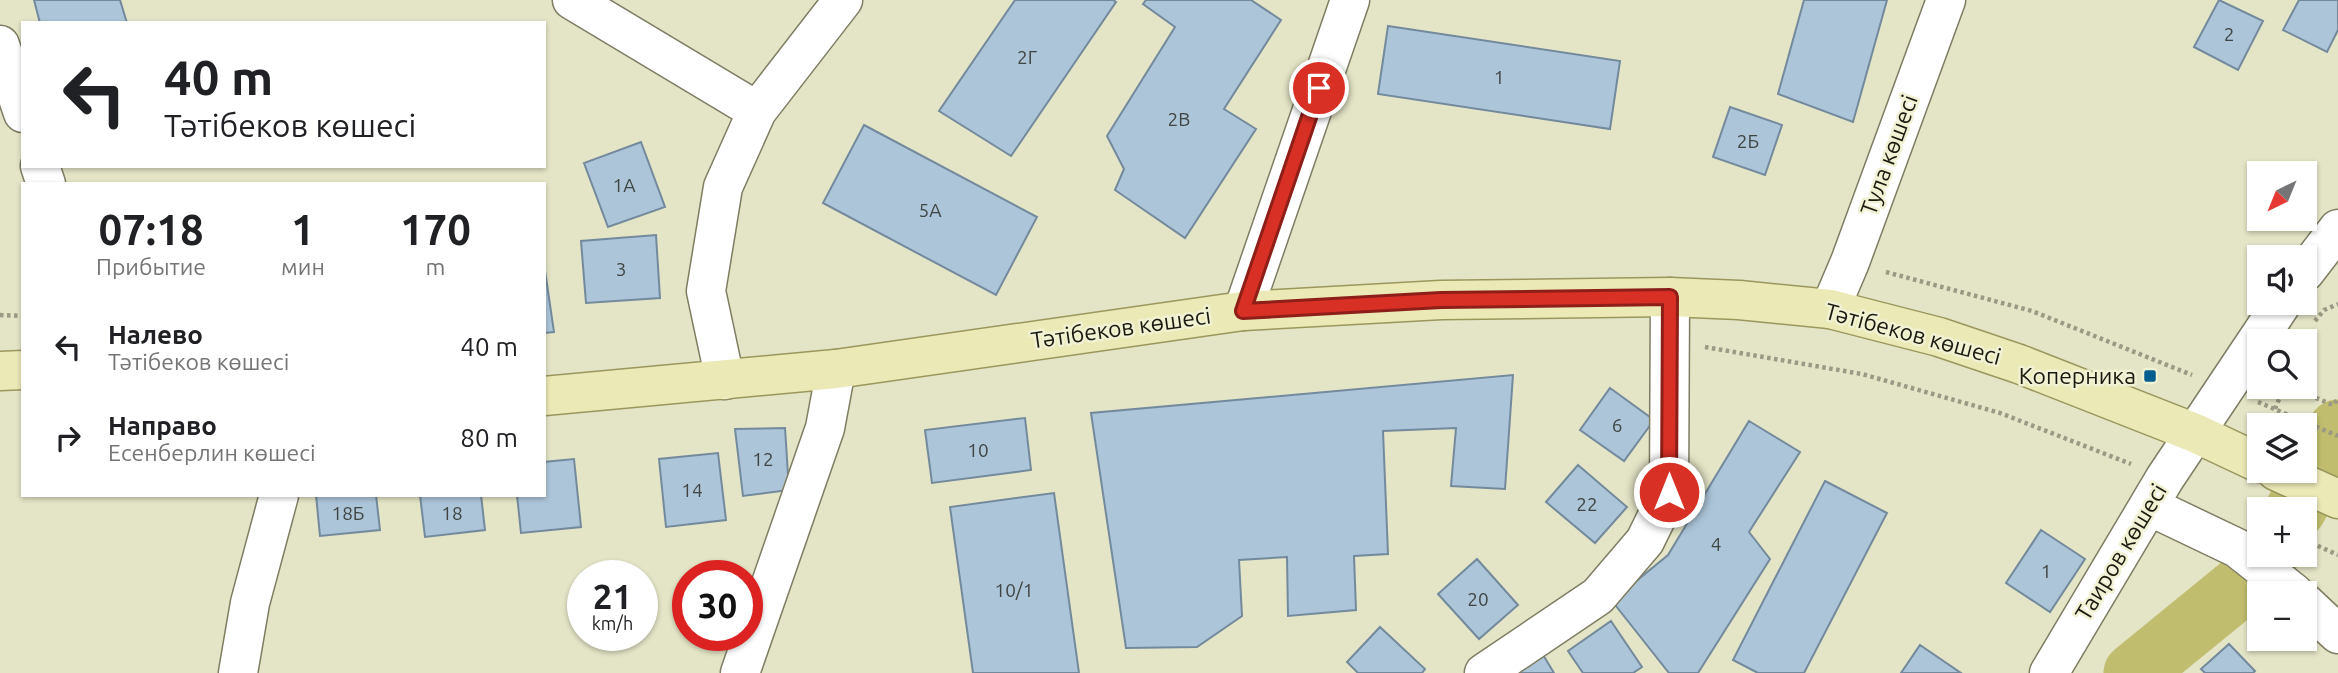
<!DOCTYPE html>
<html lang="ru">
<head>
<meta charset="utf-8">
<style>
	body { margin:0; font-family:Ubuntu,sans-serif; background:#f2f2f2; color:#202124; height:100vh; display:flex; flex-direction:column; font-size:26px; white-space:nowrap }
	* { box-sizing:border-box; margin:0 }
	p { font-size:23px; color:#757577 }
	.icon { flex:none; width:38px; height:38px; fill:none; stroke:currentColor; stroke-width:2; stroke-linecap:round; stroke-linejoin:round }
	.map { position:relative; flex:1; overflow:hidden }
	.panel { position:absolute; left:21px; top:182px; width:525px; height:315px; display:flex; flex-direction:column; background:#fff; border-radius:0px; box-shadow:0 2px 5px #0004 }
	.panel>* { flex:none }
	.banner { position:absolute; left:21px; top:21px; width:525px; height:147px; border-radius:0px; box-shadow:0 2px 5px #0004; background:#fff; color:#202124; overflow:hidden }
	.needle { width:46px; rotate:223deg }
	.controls { position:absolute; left:2247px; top:161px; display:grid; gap:14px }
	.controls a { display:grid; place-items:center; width:70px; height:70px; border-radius:0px; background:#fff; box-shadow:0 2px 5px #0004; font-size:35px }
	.speed { position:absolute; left:567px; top:560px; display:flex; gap:14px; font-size:35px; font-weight:700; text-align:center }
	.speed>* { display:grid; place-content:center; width:91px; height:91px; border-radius:50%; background:#fff; box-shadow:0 2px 5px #0004; line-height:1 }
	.speed small { font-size:18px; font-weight:400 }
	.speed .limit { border:10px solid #d22; background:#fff; color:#111 }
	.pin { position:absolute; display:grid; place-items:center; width:60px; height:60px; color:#fff; margin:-30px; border:4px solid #fff; border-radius:50%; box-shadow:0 2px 7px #0007 }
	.me { position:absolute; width:77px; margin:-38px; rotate:0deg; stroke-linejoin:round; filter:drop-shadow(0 0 5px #0008) }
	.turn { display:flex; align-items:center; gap:24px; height:147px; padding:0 28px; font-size:32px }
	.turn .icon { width:91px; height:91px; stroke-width:2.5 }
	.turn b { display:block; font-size:49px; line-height:60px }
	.eta { display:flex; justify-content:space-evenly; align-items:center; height:119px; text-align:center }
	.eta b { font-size:42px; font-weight:700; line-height:49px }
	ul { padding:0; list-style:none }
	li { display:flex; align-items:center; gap:21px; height:91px; padding:0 28px }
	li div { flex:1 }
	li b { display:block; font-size:26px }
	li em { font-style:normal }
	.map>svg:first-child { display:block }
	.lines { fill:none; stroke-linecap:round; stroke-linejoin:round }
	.river { stroke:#c0bd6e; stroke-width:61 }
	.building { fill:#acc5d9; stroke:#738a9d; stroke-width:2 }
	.minor-casing { stroke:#7e7d62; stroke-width:41 }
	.major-casing { stroke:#9a975d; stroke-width:41 }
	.path { stroke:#9a9983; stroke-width:4.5; stroke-dasharray:3.5 3.5; stroke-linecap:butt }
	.minor { stroke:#fff; stroke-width:38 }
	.major { stroke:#ebe9b6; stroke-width:38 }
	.route-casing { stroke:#8d1f18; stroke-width:18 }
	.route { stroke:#d93025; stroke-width:12 }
	.poi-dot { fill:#055e8f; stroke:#f1f1d3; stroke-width:2.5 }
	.labels { text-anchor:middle; stroke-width:5; stroke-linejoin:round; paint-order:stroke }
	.number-label { font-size:19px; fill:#3f4542 }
	.street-label { font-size:23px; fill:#1b1a10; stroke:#f1f1d3 }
	.poi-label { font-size:23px; fill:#1b1a10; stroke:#f1f1d3; text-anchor:end }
</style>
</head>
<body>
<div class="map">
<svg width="2338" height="673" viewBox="0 0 2338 673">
	<rect width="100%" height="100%" fill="#e4e4c6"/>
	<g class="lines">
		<!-- river -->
		<path class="river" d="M 2296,509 L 2338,430
			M 2134,673 L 2243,584 L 2269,555"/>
	</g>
	<!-- building -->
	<path class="building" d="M 34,0 L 120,0 L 127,23 L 40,23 Z
		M 1015,0 L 1113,0 L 1116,2 L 1011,156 L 939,111 Z
		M 1146,0 L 1251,0 L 1281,20 L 1224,109 L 1256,129 L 1185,238 L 1115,190 L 1124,169 L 1107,136 L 1175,27 L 1143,4 Z
		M 1804,0 L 1887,0 L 1853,122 L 1778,94 Z
		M 2219,0 L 2263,21 L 2238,70 L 2194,47 Z
		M 2299,0 L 2338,0 L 2338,30 L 2327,52 L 2283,30 Z
		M 1388,26 L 1620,61 L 1610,129 L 1378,94 Z
		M 1730,107 L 1782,125 L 1765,175 L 1713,157 Z
		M 864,125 L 1037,217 L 996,295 L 823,203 Z
		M 641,142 L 665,207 L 608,227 L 584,163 Z
		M 656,235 L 660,298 L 586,303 L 581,241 Z
		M 544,264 L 554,332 L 544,333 Z
		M 1513,375 L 1505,489 L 1451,486 L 1456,428 L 1383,431 L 1388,554 L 1354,556 L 1356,610 L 1288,616 L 1287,557 L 1239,560 L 1242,616 L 1197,647 L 1126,648 L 1091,413 Z
		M 1610,388 L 1654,420 L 1624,461 L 1580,430 Z
		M 1025,418 L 1031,470 L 932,483 L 925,430 Z
		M 1749,421 L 1800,452 L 1749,532 L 1770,559 L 1698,673 L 1669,673 L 1612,601 L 1668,555 Z
		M 785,428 L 789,490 L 743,496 L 735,429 Z
		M 718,453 L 726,520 L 666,527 L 659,459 Z
		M 574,459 L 581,527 L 521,533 L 517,495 L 544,495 L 544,462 Z
		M 1578,465 L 1627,507 L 1595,543 L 1546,502 Z
		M 1825,481 L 1887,513 L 1804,673 L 1758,673 L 1733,660 Z
		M 1054,493 L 1079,673 L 973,673 L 950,507 Z
		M 316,495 L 376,495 L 380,530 L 320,536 Z
		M 420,495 L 481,495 L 485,530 L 425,537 Z
		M 2041,530 L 2085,559 L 2050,612 L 2006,583 Z
		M 1477,559 L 1518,605 L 1479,639 L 1438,594 Z
		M 1611,621 L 1642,667 L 1633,673 L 1583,673 L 1568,651 Z
		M 1380,627 L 1425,669 L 1422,673 L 1358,673 L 1347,662 Z
		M 2229,644 L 2255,671 L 2253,673 L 2205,673 L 2201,669 Z
		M 1920,645 L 1961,673 L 1901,673 Z
		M 1542,653 L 1554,673 L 1510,673 Z"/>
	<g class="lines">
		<defs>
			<path id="minor" d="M 572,0 L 757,111
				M 0,45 L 23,113
				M 40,166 L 46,184
				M 2305,272 L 2338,229
				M 1830,309 L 1850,262 L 1946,0
				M 1243,311 L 1350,0
				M 725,380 L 706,291 L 723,187 L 757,111 L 843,0
				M 2149,506 L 2237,548 L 2294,593
				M 2305,603 L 2338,634
				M 238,673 L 250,603 L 279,495
				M 740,673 L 825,428 L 836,369
				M 1484,673 L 1598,596 L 1645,541 L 1669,492 L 1670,297
				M 2049,673 L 2165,478 L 2282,303"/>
			<path id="major" d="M 0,371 L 23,370
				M 544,396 L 836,369 L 1243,311 L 1441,300 L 1670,297 L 1739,300 L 1830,309 L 1939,337 L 2019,364 L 2195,433 L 2259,463
				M 2276,471 L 2338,499"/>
		</defs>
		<!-- minor casing -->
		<use href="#minor" class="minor-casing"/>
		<!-- major casing -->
		<use href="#major" class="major-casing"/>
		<!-- path -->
		<path class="path" d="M 1886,272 L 2032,311 L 2192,375
			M 0,315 L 23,316
			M 2315,321 L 2324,310 L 2338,304
			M 1705,347 L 1862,374 L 2000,413 L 2131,464
			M 2290,387 L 2333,405 L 2338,399
			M 2258,402 L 2338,436
			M 2275,409 L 2284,387
			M 2305,540 L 2338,555"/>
		<!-- minor -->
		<use href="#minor" class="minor"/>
		<!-- major -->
		<use href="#major" class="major"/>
	</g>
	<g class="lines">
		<defs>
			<path id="route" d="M 1319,88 L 1243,311 L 1441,300 L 1670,297 L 1669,492"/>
		</defs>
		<!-- route casing -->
		<use href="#route" class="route-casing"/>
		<!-- route -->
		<use href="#route" class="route"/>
	</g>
	<!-- markers -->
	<rect class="poi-dot" x="2143" y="369" width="14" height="14" rx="3.5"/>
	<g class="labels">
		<!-- number labels -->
		<g class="number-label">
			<text x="2229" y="41">2</text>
			<text x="1027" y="64">2Г</text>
			<text x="1499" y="84">1</text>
			<text x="1179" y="126">2В</text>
			<text x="1748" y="148">2Б</text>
			<text x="624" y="192">1А</text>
			<text x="930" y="217">5А</text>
			<text x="621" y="276">3</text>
			<text x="1617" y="432">6</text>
			<text x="978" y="457">10</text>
			<text x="763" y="466">12</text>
			<text x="692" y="497">14</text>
			<text x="1587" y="511">22</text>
			<text x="348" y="520">18Б</text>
			<text x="452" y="520">18</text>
			<text x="1716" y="551">4</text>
			<text x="2046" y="578">1</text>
			<text x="1014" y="597">10/1</text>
			<text x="1478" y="606">20</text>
		</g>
		<!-- street labels -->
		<g class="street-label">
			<text transform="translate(1889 155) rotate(-70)" y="8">Тула көшесі</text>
			<text transform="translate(1121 328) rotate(-8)" y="8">Тәтібеков көшесі</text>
			<text transform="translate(1913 334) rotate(15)" y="8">Тәтібеков көшесі</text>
			<text transform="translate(2121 552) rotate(-59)" y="8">Таиров көшесі</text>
		</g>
		<!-- poi labels -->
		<g class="poi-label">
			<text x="2136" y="384">Коперника</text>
		</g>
	</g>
</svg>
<div class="controls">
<a><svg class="needle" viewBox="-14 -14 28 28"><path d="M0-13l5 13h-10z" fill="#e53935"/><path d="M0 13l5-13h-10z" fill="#757577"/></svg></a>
<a><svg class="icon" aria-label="sound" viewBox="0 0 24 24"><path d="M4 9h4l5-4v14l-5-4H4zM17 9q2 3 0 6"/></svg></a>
<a><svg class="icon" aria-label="search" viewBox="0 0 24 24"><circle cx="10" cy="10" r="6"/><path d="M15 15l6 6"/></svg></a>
<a><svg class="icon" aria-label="layers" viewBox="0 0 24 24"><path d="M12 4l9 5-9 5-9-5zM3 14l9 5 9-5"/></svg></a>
<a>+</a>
<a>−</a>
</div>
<div class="speed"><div>21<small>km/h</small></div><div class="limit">30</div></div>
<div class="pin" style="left:1319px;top:88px;background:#d93025"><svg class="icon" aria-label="arrive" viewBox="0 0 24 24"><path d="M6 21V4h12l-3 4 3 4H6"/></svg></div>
<svg class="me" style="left:1669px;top:492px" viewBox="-20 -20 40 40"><circle r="17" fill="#d93025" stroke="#fff" stroke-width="3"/><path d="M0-11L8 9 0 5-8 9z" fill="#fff"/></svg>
<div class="banner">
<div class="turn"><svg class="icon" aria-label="left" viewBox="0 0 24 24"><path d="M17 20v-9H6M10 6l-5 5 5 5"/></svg><div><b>40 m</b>Тәтібеков көшесі</div></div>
</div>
<section class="panel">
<div class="eta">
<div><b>07:18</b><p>Прибытие</p></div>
<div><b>1</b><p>мин</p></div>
<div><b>170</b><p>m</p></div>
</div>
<ul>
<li><svg class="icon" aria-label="left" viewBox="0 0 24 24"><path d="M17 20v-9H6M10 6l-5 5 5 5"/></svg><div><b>Налево</b><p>Тәтібеков көшесі</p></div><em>40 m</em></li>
<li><svg class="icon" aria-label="right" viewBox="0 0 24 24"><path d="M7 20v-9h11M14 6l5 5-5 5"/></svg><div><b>Направо</b><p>Есенберлин көшесі</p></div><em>80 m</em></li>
</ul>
</section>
</div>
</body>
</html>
